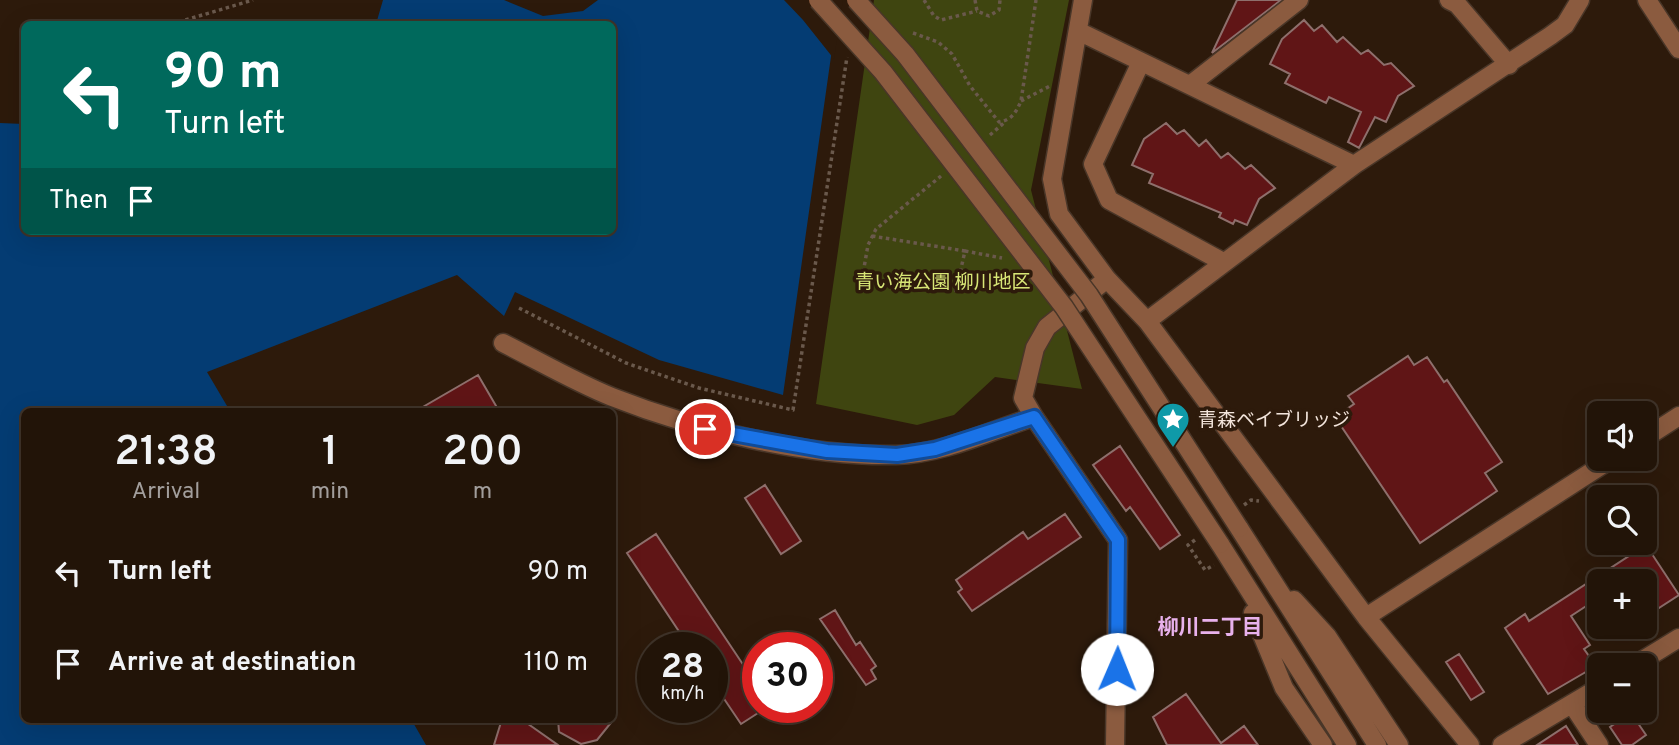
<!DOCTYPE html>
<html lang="en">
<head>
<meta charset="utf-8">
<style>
	body { margin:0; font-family:Overpass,"Noto Sans JP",sans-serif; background:#2a1d12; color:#f1f3f6; height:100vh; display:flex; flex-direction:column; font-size:26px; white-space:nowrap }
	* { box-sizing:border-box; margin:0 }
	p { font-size:23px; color:#a29e9c }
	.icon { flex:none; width:38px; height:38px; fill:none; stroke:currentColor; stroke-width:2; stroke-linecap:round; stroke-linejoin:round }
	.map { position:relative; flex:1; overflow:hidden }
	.details { position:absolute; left:21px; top:408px; width:595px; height:315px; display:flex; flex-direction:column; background:#221408; border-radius:10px; box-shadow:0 7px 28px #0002,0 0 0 2px #3f3329 }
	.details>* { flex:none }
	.banner { position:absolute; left:21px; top:21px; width:595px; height:214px; border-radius:10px; box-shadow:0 7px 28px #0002,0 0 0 2px #3f3329; background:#00695c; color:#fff; overflow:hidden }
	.tools { position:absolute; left:1587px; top:401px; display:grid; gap:14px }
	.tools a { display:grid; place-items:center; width:70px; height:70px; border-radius:10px; background:#221408; box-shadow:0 7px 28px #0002,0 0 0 2px #3f3329; font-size:35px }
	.speed { position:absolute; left:637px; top:632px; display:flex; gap:14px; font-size:35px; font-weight:700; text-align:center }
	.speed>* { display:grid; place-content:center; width:91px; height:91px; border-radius:50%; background:#221408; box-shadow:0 7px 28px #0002,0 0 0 2px #3f3329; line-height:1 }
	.speed small { font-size:18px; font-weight:400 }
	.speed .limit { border:10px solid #d22; background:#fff; color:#111 }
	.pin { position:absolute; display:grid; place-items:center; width:60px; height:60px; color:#fff; margin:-30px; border:4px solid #fff; border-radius:50%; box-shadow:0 2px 7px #0007 }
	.me { position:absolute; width:77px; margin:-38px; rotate:1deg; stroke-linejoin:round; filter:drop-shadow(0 0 5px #0008) }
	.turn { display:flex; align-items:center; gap:24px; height:147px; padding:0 28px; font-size:32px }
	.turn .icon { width:91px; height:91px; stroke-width:2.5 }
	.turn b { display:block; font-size:49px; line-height:60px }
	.then { display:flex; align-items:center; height:66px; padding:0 28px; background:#0003; gap:14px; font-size:26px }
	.eta { display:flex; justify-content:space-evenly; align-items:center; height:119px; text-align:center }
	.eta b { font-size:42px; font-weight:600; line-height:49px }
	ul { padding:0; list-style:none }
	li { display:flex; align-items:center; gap:21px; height:91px; padding:0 28px }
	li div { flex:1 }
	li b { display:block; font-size:26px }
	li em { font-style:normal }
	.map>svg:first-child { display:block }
	.green { fill:#3f4510 }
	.water { fill:#043c73 }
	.pier { fill:#2d1a0b }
	.building { fill:#601516; stroke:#8e6f6c; stroke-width:2 }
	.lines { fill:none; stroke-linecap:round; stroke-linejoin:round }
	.minor-casing { stroke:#493628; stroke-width:21 }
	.path { stroke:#6a594c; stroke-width:3.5; stroke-dasharray:3.5 3.5; stroke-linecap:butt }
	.minor { stroke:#8b5b3f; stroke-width:18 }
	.minor-bridge-casing { stroke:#493628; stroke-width:21; stroke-linecap:butt }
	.minor-bridge { stroke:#8b5b3f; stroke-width:18 }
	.route-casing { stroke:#114b97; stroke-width:18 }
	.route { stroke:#1a73e8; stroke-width:12 }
	.labels { text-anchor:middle; stroke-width:7; stroke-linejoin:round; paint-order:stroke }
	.park-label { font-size:19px; fill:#d8e676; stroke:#2d1a0b }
	.poi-label { font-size:19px; fill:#f3e5dc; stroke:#2d1a0b; text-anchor:start }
	.neighbourhood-label { font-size:21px; font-weight:bold; fill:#e8b1ec; stroke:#2d1a0b }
</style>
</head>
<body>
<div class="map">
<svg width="1679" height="745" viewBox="0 0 1679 745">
	<rect width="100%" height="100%" fill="#2d1a0b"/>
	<!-- green -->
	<path class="green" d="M 874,0 L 1069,0 L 1031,190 L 1082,389 L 995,377 L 954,415 L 917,425 L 816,404 Z"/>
	<!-- water -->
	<path class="water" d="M 383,0 L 504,0 L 543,16 L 583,11 L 598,0 L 839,0 L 783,395 L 659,360 L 515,292 L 504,316 L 457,275 L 207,372 L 230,411 L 24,411 L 24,719 L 411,719 L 426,745 L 0,745 L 0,123 L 24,124 L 24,231 L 612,231 L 612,24 L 376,24 Z"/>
	<!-- pier -->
	<path class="pier" d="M 784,0 L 843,0 L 834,59 L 803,20 Z"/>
	<!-- building -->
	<path class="building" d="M 1237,0 L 1281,0 L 1212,53 Z
		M 1304,20 L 1314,31 L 1322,25 L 1337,42 L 1343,37 L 1361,54 L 1368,50 L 1384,65 L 1391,63 L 1414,86 L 1398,96 L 1386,122 L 1375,117 L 1359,148 L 1348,142 L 1361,112 L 1329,97 L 1326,103 L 1285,83 L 1290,74 L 1270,64 L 1282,39 Z
		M 1166,123 L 1177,134 L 1184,130 L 1199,146 L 1206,140 L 1221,158 L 1228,153 L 1245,169 L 1251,165 L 1275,188 L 1259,199 L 1247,225 L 1235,220 L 1233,224 L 1219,217 L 1221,213 L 1149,183 L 1153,174 L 1132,165 L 1144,139 Z
		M 1408,356 L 1414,365 L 1427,357 L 1444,382 L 1447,380 L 1502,462 L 1485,473 L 1497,491 L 1420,543 L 1335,417 L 1354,404 L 1348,396 Z
		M 478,375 L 499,411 L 416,411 Z
		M 1120,446 L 1180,535 L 1160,549 L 1130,507 L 1126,511 L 1093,465 Z
		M 765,485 L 801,541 L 781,554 L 745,498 Z
		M 1065,514 L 1081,537 L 972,611 L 958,592 L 962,589 L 956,580 L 1023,532 L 1028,539 Z
		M 656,534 L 758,687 L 758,713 L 741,724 L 712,681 L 712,648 L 690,648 L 627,553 Z
		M 1646,545 L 1679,595 L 1645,617 L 1645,581 L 1600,581 L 1600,597 L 1571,616 L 1590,645 L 1584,649 L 1596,666 L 1548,694 L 1505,628 L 1525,614 L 1529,621 Z
		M 835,610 L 856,645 L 860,642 L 876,666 L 871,670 L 876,679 L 866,685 L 820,619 Z
		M 1459,654 L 1484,692 L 1471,700 L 1446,662 Z
		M 1186,694 L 1221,743 L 1244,726 L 1258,745 L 1167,745 L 1153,717 Z
		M 1631,713 L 1646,735 L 1632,745 L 1622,745 L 1610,727 Z
		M 502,719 L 521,719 L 558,745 L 494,745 Z
		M 558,719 L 614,719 L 597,740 L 581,744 L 559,732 Z
		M 1566,726 L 1578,745 L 1537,745 Z"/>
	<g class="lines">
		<defs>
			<path id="minor" d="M 1083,0 L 1052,179 L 1059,214 L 1107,279 L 1147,321 L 1366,617 L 1470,745
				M 1449,0 L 1457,4 L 1509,65
				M 1647,0 L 1679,49
				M 1078,31 L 1354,165
				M 1141,62 L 1093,164 L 1109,200 L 1223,262
				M 1190,85 L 1299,0
				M 1147,321 L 1354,165 L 1550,36 L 1565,25 L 1580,0
				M 503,343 C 539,361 575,382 612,397 C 696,430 806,457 896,455 C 943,454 990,431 1034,417 L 1023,398 L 1035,348 L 1047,327 L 1107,279
				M 1034,417 L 1118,540 L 1115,745
				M 1645,438 L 1679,416
				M 1239,528 L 1377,745
				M 1220,544 L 1347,745
				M 1294,600 L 1327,636 L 1399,745
				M 1253,613 L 1284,688 L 1323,745
				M 1366,617 L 1613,458
				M 1635,665 L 1679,638
				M 1572,704 L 1599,745
				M 1502,745 L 1600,687"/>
		</defs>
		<!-- minor casing -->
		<use href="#minor" class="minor-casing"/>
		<!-- path -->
		<path class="path" d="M 924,0 L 934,16 L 941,20 L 977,11
			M 975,0 L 977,11 L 989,16 L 999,10 L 1000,0
			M 172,24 L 253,0
			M 913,33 L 938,42 L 952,54 L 970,86 L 999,122 C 1012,120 1016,112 1021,101 L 1036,0
			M 1021,101 L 1050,86
			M 990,135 L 1005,122
			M 872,236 L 965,251 L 955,295
			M 965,251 L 1002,258
			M 862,279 L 868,245 L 876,229 L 941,176
			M 519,308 L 626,363 L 699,388 L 793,410 L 847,57
			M 1244,505 L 1251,500 L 1259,501
			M 1195,540 L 1188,545 L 1205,570 L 1214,565"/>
		<!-- minor -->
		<use href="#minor" class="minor"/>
		<defs>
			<path id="minor-bridge" d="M 818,0 L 883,72 L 1064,307 L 1220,544
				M 856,0 L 905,54 L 1089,295 L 1239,528"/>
		</defs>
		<!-- minor-bridge casing -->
		<use href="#minor-bridge" class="minor-bridge-casing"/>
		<!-- minor-bridge -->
		<use href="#minor-bridge" class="minor-bridge"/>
	</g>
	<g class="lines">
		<defs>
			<path id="route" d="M 705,429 L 827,451 L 897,455 L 935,449 L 1034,417 L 1118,540 L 1117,669"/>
		</defs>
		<!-- route casing -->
		<use href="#route" class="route-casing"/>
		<!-- route -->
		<use href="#route" class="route"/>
	</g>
	<!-- icons -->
	<defs>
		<symbol id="sight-pin" viewBox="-11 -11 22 30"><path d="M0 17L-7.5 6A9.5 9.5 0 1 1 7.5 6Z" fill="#0f9aa8" stroke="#2d1a0b"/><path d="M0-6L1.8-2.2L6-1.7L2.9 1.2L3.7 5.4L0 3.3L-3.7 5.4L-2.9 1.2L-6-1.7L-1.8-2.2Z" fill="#fff"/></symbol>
	</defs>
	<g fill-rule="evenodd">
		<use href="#sight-pin" x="1154" y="400" width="38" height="52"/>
	</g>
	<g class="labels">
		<!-- park labels -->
		<g class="park-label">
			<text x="943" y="288">青い海公園 柳川地区</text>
		</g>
		<!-- poi labels -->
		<g class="poi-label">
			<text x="1198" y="426">青森ベイブリッジ</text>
		</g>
		<!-- neighbourhood labels -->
		<g class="neighbourhood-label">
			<text x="1210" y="634">柳川二丁目</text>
		</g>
	</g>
</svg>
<div class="tools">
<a><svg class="icon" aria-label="sound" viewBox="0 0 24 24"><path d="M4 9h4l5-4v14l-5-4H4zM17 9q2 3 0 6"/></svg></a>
<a><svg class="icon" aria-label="search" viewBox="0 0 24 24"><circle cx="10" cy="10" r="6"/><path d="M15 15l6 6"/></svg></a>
<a>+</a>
<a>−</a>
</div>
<div class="speed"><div>28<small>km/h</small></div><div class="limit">30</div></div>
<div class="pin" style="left:705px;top:429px;background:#d93025"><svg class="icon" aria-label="arrive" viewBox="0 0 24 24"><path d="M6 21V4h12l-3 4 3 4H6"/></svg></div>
<svg class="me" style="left:1117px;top:669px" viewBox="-20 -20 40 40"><circle r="19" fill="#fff"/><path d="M0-13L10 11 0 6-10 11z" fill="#1a73e8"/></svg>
<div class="banner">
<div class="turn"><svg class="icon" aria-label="left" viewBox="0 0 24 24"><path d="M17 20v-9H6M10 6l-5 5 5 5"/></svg><div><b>90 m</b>Turn left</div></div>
<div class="then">Then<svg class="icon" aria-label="arrive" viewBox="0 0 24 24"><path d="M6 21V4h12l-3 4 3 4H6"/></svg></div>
</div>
<section class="details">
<div class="eta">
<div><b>21:38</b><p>Arrival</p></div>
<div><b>1</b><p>min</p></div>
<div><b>200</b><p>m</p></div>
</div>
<ul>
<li><svg class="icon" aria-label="left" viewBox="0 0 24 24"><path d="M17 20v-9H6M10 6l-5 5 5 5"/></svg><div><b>Turn left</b></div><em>90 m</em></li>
<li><svg class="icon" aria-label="arrive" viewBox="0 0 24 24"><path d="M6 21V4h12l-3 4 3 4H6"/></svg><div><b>Arrive at destination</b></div><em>110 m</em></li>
</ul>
</section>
</div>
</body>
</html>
